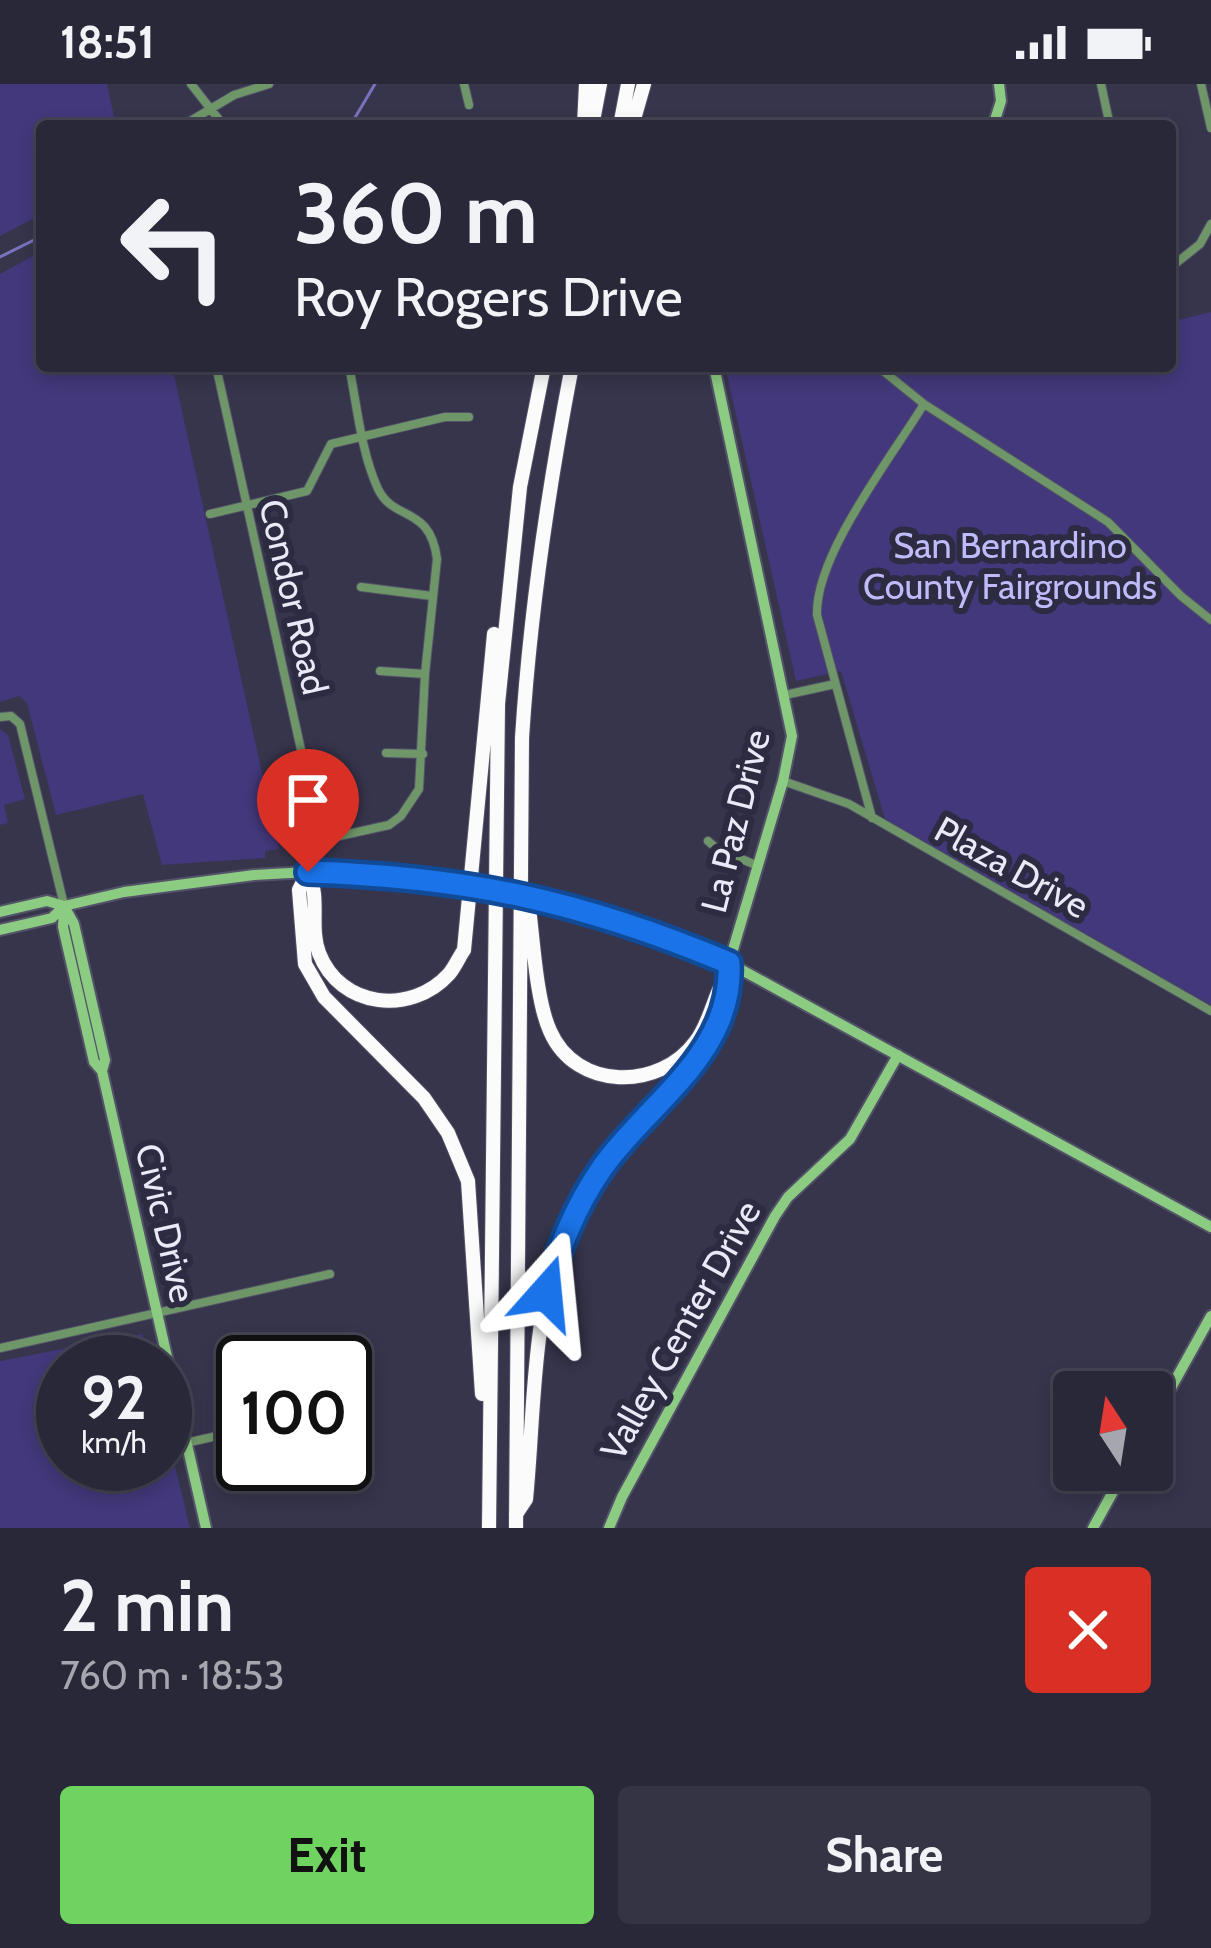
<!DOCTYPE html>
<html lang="en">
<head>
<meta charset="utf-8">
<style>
	body { margin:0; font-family:Cabin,sans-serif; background:#343444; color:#f1f3f6; height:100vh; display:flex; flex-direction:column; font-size:45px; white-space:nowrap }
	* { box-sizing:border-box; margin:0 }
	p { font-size:39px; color:#a5a6ae }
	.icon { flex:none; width:66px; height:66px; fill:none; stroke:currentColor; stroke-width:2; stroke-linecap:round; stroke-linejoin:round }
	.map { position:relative; height:1444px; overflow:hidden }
	.drawer { display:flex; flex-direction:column; background:#282839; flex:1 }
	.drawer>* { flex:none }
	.banner { position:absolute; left:36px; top:36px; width:1140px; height:252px; border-radius:12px; box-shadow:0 6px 18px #0003,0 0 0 3px #444453; background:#282839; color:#f1f3f6; overflow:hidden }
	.needle { width:78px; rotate:348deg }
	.controls { position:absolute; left:1053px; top:1287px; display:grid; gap:24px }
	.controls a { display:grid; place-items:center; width:120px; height:120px; border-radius:12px; background:#282839; box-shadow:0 6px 18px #0003,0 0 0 3px #444453; font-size:60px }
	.speed { position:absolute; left:36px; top:1251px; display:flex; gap:24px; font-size:60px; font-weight:700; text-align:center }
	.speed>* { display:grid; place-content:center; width:156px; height:156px; border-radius:50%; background:#282839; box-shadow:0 6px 18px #0003,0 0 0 3px #444453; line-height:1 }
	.speed small { font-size:30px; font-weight:400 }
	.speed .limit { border:6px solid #111; border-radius:18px; background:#fff; color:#111 }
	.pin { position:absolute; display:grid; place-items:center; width:102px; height:102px; color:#fff; margin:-123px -51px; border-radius:50% 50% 50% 0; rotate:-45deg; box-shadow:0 0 12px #0007 }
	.pin .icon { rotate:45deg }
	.me { position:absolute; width:132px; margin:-66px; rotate:18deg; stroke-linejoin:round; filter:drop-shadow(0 0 9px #0008) }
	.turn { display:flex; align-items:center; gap:42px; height:252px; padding:0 60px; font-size:54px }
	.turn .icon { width:156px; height:156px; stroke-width:2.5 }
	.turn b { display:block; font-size:84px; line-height:102px }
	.round { display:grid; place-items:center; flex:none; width:126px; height:126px; border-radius:12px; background:#343444 }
	.head { display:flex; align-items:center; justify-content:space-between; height:204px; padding:0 60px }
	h1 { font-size:72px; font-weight:800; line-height:90px }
	.action { display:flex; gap:24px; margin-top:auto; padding:24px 60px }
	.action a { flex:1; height:138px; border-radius:12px; background:#6fd360; color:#111; font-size:48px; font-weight:800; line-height:138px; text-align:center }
	.action a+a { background:#343444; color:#f1f3f6 }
	.status { display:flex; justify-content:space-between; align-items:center; height:84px; padding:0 60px; background:#282839; direction:ltr }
	.status svg { height:33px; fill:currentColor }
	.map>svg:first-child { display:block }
	.green { fill:#42387b }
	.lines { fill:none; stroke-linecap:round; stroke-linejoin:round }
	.stream { stroke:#7972bf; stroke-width:3 }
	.street-casing { stroke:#535268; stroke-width:10 }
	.secondary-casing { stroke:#535268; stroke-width:14 }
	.highway-casing { stroke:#535268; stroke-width:16 }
	.street { stroke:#6f9669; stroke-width:8 }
	.secondary { stroke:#8ccb82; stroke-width:10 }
	.highway { stroke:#fbfbfb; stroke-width:14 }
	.secondary-bridge-casing { stroke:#535268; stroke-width:14; stroke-linecap:butt }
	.secondary-bridge { stroke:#8ccb82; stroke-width:10 }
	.route-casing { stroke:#114b97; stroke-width:30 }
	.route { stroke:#1a73e8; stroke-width:21 }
	.labels { text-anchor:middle; stroke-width:12; stroke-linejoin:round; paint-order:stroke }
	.park-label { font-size:36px; fill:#bfbbfa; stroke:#2c2b41 }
	.street-label { font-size:36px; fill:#e9e9f8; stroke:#2c2b41 }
</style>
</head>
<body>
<div class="status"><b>18:51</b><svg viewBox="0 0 49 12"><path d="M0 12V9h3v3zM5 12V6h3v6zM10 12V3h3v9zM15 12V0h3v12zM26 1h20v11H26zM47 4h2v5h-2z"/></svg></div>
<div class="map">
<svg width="1211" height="1444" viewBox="0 0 1211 1444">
	<rect width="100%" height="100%" fill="#36354c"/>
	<!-- green -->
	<path class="green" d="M 0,0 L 107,0 L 116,42 L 42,42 L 42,130 L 0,152 Z
		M 42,167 L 42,282 L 172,282 L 279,765 L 265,767 L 265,774 L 162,781 L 143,710 L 56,731 L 27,619 L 19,612 L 0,618 L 0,190 Z
		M 1211,228 L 1211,921 L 885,735 L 841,587 L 796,597 L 725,282 L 1170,282 L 1170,238 Z
		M 0,645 L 8,651 L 25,715 L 4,721 L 8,739 L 0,741 Z
		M 142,1250 L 149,1278 L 63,1278 L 63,1380 L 165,1380 L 165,1341 L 190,1444 L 0,1444 L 0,1277 Z"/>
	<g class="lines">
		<!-- stream -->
		<path class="stream" d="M 350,42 L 375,0
			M 0,173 L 42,152"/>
		<defs>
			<path id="street" d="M 191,0 L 224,42
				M 464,0 L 469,21
				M 1101,0 L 1110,42
				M 1201,0 L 1211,44
				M 182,42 L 234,11 L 269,0
				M 1170,184 L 1200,160 L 1211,140
				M 216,282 L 321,756 L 389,741 L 401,732 L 419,705 L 425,590 L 437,475 C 430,421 394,438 378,405 C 361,368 357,321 349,282
				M 877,282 L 924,320 L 1108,438 L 1181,512 L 1211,536
				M 210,430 L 307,407 L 331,360 L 445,333 L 469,333
				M 361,503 L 432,512
				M 380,587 L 425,590
				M 785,611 L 835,600
				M 0,633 L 11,632 L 20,640 L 64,821
				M 386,669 L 423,670
				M 783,697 L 849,720 L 1211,927
				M 872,734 L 817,531 C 815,471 891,374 924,320
				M 708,757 L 716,764 L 758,782
				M 0,1264 L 330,1190
				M 345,1323 L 360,1320
				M 186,1359 L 243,1346"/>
			<path id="secondary" d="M 993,42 L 1001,17 L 999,0
				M 714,282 L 792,652 L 783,697 L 729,879
				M 564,820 L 652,847 L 729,879 L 1211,1143
				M 64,822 L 74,840 L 105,976 L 102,987 L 206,1444
				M 64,825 L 63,843 L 94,978 L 102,987
				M 0,828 L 47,817 L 64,822
				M 0,846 L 52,834 L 64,822 L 124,808 L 254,791 L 308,788 L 450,796
				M 1152,1338 L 1211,1232
				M 609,1444 L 622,1413 L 775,1132 L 788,1113 L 850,1055 L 898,971
				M 1093,1444 L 1125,1386"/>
			<path id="highway" d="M 584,42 L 586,0
				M 592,42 L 600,0
				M 620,42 L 628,0
				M 632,42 L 644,0
				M 308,788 L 299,806 L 305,880 L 324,913 L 424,1014 L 448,1049 L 468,1097 L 482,1310
				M 308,788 C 321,815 309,842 319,869 C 340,924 411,932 449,890 C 455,883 459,873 464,866 L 494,550
				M 527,809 C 533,847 535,914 550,947 C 576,1007 660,1007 696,957 C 707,943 712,922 719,906
				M 516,1430 L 526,1415 C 535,1324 531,1226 568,1141 C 609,1049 734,988 729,879
				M 489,1444 L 498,620 L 520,403 L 544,282
				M 516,1444 L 522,654 C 530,528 548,406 572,282"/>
		</defs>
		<!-- street casing -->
		<use href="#street" class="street-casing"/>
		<!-- secondary casing -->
		<use href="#secondary" class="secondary-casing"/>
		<!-- highway casing -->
		<use href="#highway" class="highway-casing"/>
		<!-- street -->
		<use href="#street" class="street"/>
		<!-- secondary -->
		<use href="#secondary" class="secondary"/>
		<!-- highway -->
		<use href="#highway" class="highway"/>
		<defs>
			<path id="secondary-bridge" d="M 450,796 L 564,820"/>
		</defs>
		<!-- secondary-bridge casing -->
		<use href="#secondary-bridge" class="secondary-bridge-casing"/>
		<!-- secondary-bridge -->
		<use href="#secondary-bridge" class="secondary-bridge"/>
	</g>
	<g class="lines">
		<defs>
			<path id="route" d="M 308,788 C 468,793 581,817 729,879 C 734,969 648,1019 602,1084 C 575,1123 559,1164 546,1209"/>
		</defs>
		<!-- route casing -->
		<use href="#route" class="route-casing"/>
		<!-- route -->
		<use href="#route" class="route"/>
	</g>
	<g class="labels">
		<!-- park labels -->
		<g class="park-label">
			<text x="1010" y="474">San Bernardino<tspan x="1010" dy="41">County Fairgrounds</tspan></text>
		</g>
		<!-- street labels -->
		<g class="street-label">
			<text transform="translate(294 513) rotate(77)" y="13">Condor Road</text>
			<text transform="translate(735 737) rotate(-76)" y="13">La Paz Drive</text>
			<text transform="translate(1012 783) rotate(29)" y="13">Plaza Drive</text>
			<text transform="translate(166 1139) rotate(77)" y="13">Civic Drive</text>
			<text transform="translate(680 1246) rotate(-61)" y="13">Valley Center Drive</text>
		</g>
	</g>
</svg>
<div class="controls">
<a><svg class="needle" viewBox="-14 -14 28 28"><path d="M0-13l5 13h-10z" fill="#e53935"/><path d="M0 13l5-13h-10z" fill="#a5a6ae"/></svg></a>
</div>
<div class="speed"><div>92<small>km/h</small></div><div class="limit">100</div></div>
<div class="pin" style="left:308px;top:788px;background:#d93025"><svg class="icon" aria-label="arrive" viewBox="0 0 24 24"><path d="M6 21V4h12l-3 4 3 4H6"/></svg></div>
<svg class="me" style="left:546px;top:1209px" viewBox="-20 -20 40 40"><path d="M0-17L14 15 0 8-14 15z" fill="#1a73e8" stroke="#fff" stroke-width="4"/></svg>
<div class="banner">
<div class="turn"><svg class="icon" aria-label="left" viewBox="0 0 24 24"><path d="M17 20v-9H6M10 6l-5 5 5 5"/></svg><div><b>360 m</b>Roy Rogers Drive</div></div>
</div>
</div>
<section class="drawer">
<div class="head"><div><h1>2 min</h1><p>760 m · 18:53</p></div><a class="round" style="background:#d93025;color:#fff"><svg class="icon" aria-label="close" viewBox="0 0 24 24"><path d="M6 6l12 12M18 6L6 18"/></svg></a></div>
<div class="action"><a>Exit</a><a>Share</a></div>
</section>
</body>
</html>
